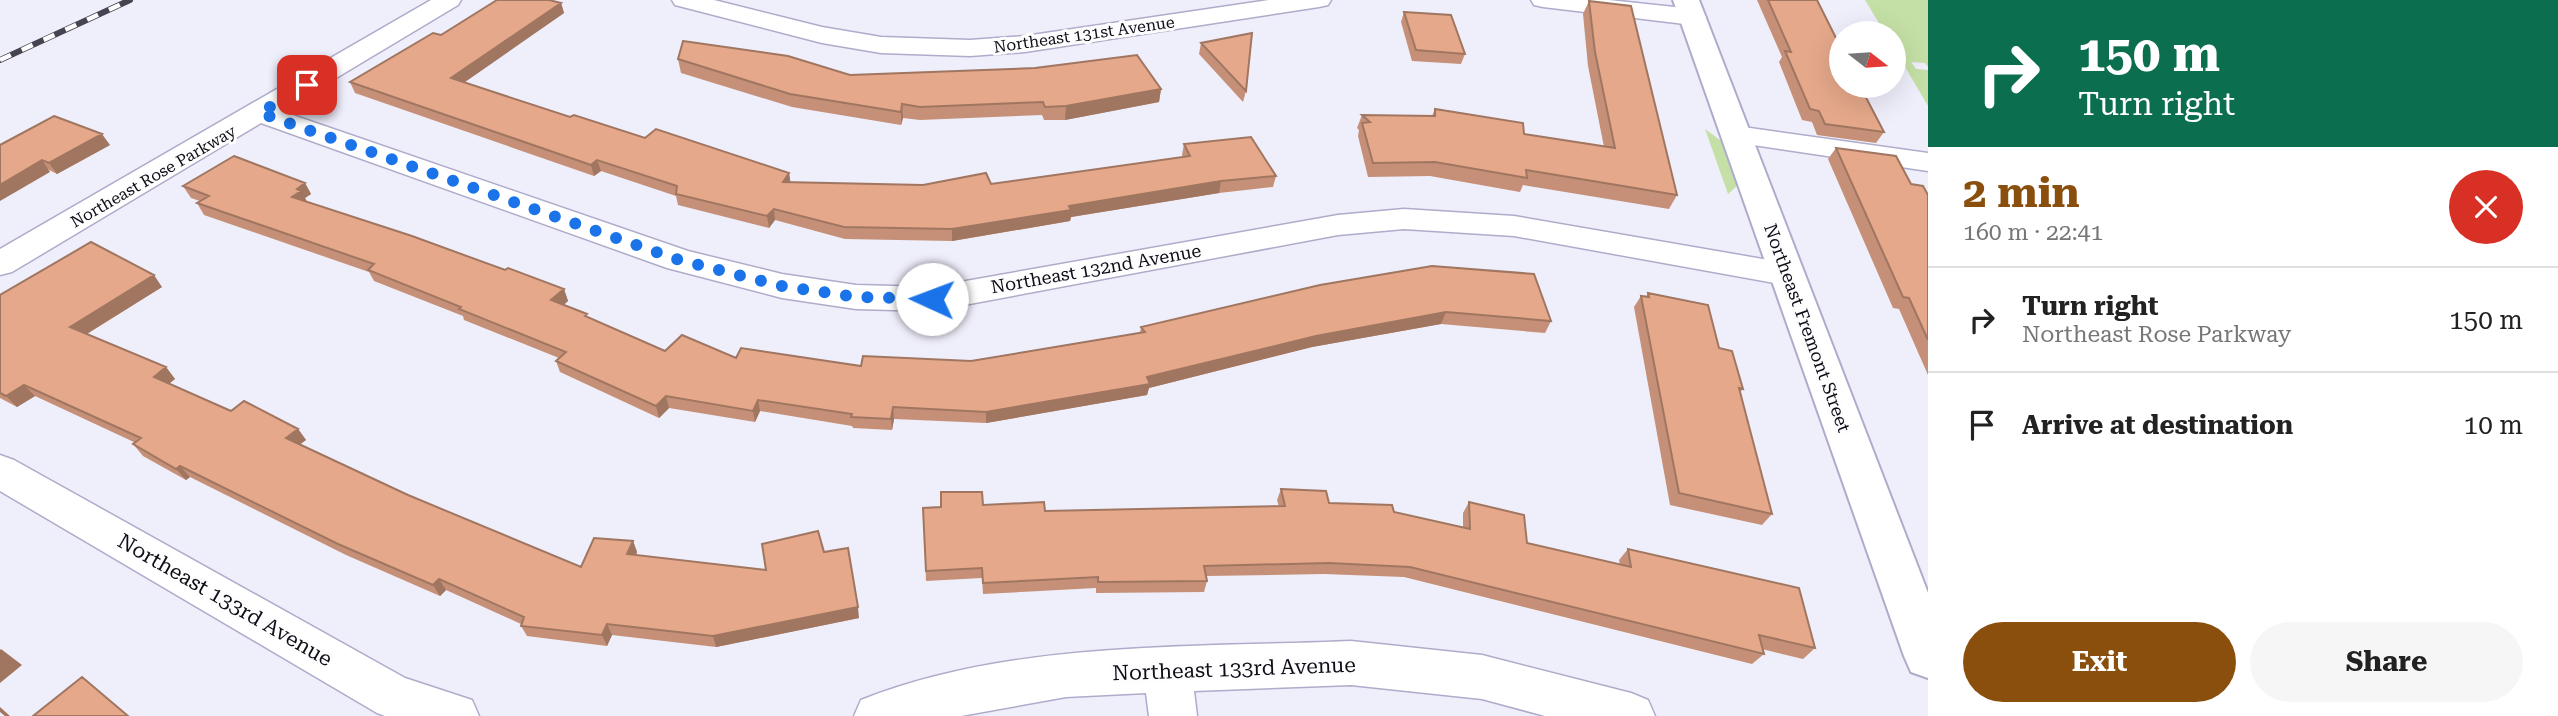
<!DOCTYPE html>
<html lang="en">
<head>
<meta charset="utf-8">
<style>
	body { margin:0; font-family:"Roboto Serif",serif; background:#f6f6f6; color:#222; height:100vh; display:flex; flex-direction:column; font-size:26px; white-space:nowrap }
	* { box-sizing:border-box; margin:0 }
	p { font-size:23px; color:#767676 }
	.icon { flex:none; width:38px; height:38px; fill:none; stroke:currentColor; stroke-width:2; stroke-linecap:round; stroke-linejoin:round }
	.map { position:relative; flex:1; overflow:hidden }
	.side { display:flex; flex-direction:column; background:#fff; width:630px }
	.side>* { flex:none }
	.top-card { background:#0b6e4f; color:#fff; overflow:hidden }
	.needle { width:46px; rotate:107deg }
	.buttons { position:absolute; left:1829px; top:21px; display:grid; gap:14px }
	.buttons a { display:grid; place-items:center; width:77px; height:77px; border-radius:50%; background:#fff; box-shadow:0 7px 28px #0002; font-size:35px }
	.pin { position:absolute; display:grid; place-items:center; width:60px; height:60px; color:#fff; margin:-30px; border-radius:14px; box-shadow:0 4px 10px #0006 }
	.me { position:absolute; width:77px; margin:-38px; rotate:272deg; stroke-linejoin:round; filter:drop-shadow(0 0 5px #0008) }
	.turn { display:flex; align-items:center; gap:24px; height:147px; padding:0 35px; font-size:32px }
	.turn .icon { width:91px; height:91px; stroke-width:2.5 }
	.turn b { display:block; font-size:49px; line-height:60px }
	.round { display:grid; place-items:center; flex:none; width:74px; height:74px; border-radius:37px; background:#f6f6f6 }
	.head { display:flex; align-items:center; justify-content:space-between; height:119px; padding:0 35px }
	h1 { font-size:42px; font-weight:700; line-height:52px; color:#8b4f0d }
	.action { display:flex; gap:14px; margin-top:auto; padding:14px 35px }
	.action a { flex:1; height:80px; border-radius:42px; background:#8b4f0d; color:#fff; font-size:28px; font-weight:700; line-height:80px; text-align:center }
	.action a+a { background:#f6f6f6; color:#222 }
	ul { padding:0; list-style:none }
	li { display:flex; align-items:center; gap:21px; height:105px; padding:0 35px; border-top:2px solid #e0e0e0 }
	li div { flex:1 }
	li b { display:block; font-size:26px }
	li em { font-style:normal }
	main { display:flex; flex:1; min-height:0 }
	.map>svg:first-child { display:block }
	.green { fill:#c5e0a6 }
	.lines { fill:none; stroke-linecap:round; stroke-linejoin:round }
	.street-casing { stroke:#afabca; stroke-width:3 }
	.secondary-casing { stroke:#afabca; stroke-width:4 }
	.street { fill:#fff; fill-rule:evenodd }
	.secondary { fill:#fff; fill-rule:evenodd }
	.rail-casing { stroke:#464450; stroke-width:6 }
	.rail { stroke:#fdfdfd; stroke-width:4.5; stroke-dasharray:12; stroke-linecap:butt }
	.wall { fill:#c59077 }
	.shaded-wall { fill:#a07661 }
	.building { fill:#e5a88a; stroke:#a07661; stroke-width:2 }
	.route { stroke:#1a73e8; stroke-width:12; stroke-dasharray:0 21.6 }
	.labels { text-anchor:middle; stroke-width:6; stroke-linejoin:round; paint-order:stroke }
	.far-street-label { font-size:16px; fill:#0e0c17; stroke:#fdfdfd }
	.street-label { font-size:18px; fill:#0e0c17; stroke:#fdfdfd }
	.near-street-label { font-size:21px; fill:#0e0c17; stroke:#fdfdfd }
</style>
</head>
<body>
<main>
<div class="map">
<svg width="1928" height="716" viewBox="0 0 1928 716">
	<rect width="100%" height="100%" fill="#efeefb"/>
	<!-- green -->
	<path class="green" d="M 1865,0 L 1928,0 L 1928,67 L 1925,63 L 1911,62 L 1916,69 L 1928,70 L 1928,106 L 1894,48 L 1894,33 L 1885,33 Z
		M 1705,129 L 1724,143 L 1738,181 L 1738,185 L 1728,194 Z"/>
	<g class="lines">
		<defs>
			<path id="street" d="M 431,0 L 461,0 L 458,5 L 281,111 L 688,251 L 782,274 L 856,285 L 932,287 L 1338,215 L 1404,209 L 1514,216 L 1786,263 L 1798,266 L 1803,274 L 1798,282 L 1786,285 L 1514,236 L 1404,229 L 1338,235 L 932,311 L 856,309 L 782,298 L 667,268 L 261,123 L 12,272 L 0,275 L 0,249 Z
				M 672,0 L 714,0 L 822,27 L 881,37 L 970,40 L 1025,36 L 1269,0 L 1331,0 L 1328,5 L 1319,7 L 1025,52 L 970,56 L 881,53 L 822,43 L 675,5 Z
				M 1531,0 L 1609,0 L 1693,9 L 1702,12 L 1706,17 L 1702,22 L 1693,25 L 1543,7 L 1534,5 Z
				M 1736,126 L 1928,153 L 1928,171 L 1726,141 L 1721,135 L 1726,129 Z
				M 0,455 L 14,460 L 405,678 L 472,700 L 479,716 L 385,716 L 377,713 L 0,491 Z
				M 1351,641 L 1482,655 L 1631,693 L 1648,700 L 1655,716 L 1545,716 L 1482,699 L 1351,685 L 1194,691 L 1197,716 L 1149,716 L 1146,693 L 1066,697 L 961,716 L 854,716 L 861,700 C 1012,640 1191,648 1351,641 Z"/>
			<path id="secondary" d="M 1673,0 L 1699,0 L 1928,593 L 1928,678 L 1911,672 L 1904,656 Z"/>
		</defs>
		<!-- street casing -->
		<use href="#street" class="street-casing"/>
		<!-- secondary casing -->
		<use href="#secondary" class="secondary-casing"/>
		<!-- street -->
		<use href="#street" class="street"/>
		<!-- secondary -->
		<use href="#secondary" class="secondary"/>
		<defs>
			<path id="rail" d="M 0,60 L 130,0"/>
		</defs>
		<!-- rail casing -->
		<use href="#rail" class="rail-casing"/>
		<!-- rail -->
		<use href="#rail" class="rail"/>
	</g>
	<!-- wall -->
	<path class="wall" d="M 1757,0 L 1817,0 L 1884,132 L 1876,143 L 1817,135 L 1812,122 L 1802,120 L 1779,62 L 1782,57 Z
		M 1589,1 L 1677,195 L 1669,209 L 1523,185 L 1520,192 L 1430,176 L 1368,177 L 1358,136 L 1359,130 L 1357,128 L 1362,115 L 1432,116 L 1435,109 L 1524,134 L 1604,147 L 1588,66 L 1583,14 Z
		M 561,3 L 564,13 L 464,82 L 570,117 L 645,138 L 789,173 L 790,182 L 923,185 L 991,184 L 1183,157 L 1182,155 L 1184,144 L 1276,176 L 1273,187 L 1219,193 L 1071,217 L 1070,221 L 952,241 L 845,239 L 775,220 L 769,228 L 678,205 L 676,196 L 601,171 L 594,176 L 355,93 L 350,82 L 441,35 Z
		M 1404,12 L 1465,54 L 1461,64 L 1412,61 L 1401,22 Z
		M 1201,43 L 1246,91 L 1243,102 L 1199,54 Z
		M 678,59 L 850,75 L 1161,89 L 1159,102 L 1065,120 L 1044,120 L 1042,115 L 920,120 L 903,118 L 901,125 L 792,107 L 681,73 Z
		M 0,145 L 110,145 L 57,174 Z
		M 1836,148 L 1911,184 L 1928,195 L 1928,375 L 1899,309 L 1893,308 L 1828,159 Z
		M 305,183 L 311,194 L 305,198 L 307,202 L 564,289 L 568,301 L 563,305 L 589,318 L 665,351 L 736,358 L 861,366 L 971,361 L 1140,333 L 1141,327 L 1320,285 L 1551,321 L 1545,333 L 1441,324 L 1312,347 L 1149,388 L 1147,395 L 986,423 L 894,419 L 892,430 L 853,428 L 852,426 L 760,411 L 755,422 L 669,408 L 659,418 L 560,372 L 556,361 L 559,358 L 464,320 L 463,316 L 374,281 L 369,272 L 204,215 L 197,203 L 200,201 L 191,198 L 183,186 Z
		M 162,287 L 87,334 L 166,367 L 175,379 L 169,384 L 231,411 L 298,429 L 306,440 L 300,444 L 408,495 L 581,567 L 633,541 L 637,552 L 636,555 L 766,570 L 824,552 L 859,618 L 716,647 L 612,635 L 607,646 L 527,636 L 521,626 L 521,624 L 446,590 L 440,596 L 346,555 L 190,477 L 186,480 L 143,456 L 133,444 L 136,443 L 35,396 L 17,407 L 0,398 L 0,295 Z
		M 1648,293 L 1719,348 L 1743,389 L 1740,392 L 1772,514 L 1762,525 L 1670,505 L 1634,307 L 1641,296 L 1646,297 Z
		M 1281,489 L 1329,503 L 1394,512 L 1463,528 L 1463,513 L 1469,502 L 1527,543 L 1620,565 L 1619,560 L 1628,549 L 1815,648 L 1803,659 L 1762,649 L 1764,654 L 1752,664 L 1404,577 L 1324,574 L 1206,576 L 1207,581 L 1204,592 L 1096,593 L 1096,588 L 983,594 L 982,578 L 926,581 L 923,508 L 983,505 L 1045,511 L 1279,507 L 1277,500 Z"/>
	<!-- shaded-wall -->
	<path class="shaded-wall" d="M 561,3 L 564,13 L 455,89 L 451,78 Z
		M 1161,89 L 1159,102 L 1065,120 L 1066,106 Z
		M 902,104 L 903,118 L 901,125 L 901,112 Z
		M 102,134 L 110,145 L 57,174 L 49,163 Z
		M 42,160 L 50,172 L 0,201 L 0,185 Z
		M 597,160 L 601,171 L 594,176 L 591,165 Z
		M 789,173 L 791,185 L 783,182 Z
		M 1221,181 L 1219,193 L 1071,217 L 1070,221 L 952,241 L 952,229 L 1069,206 Z
		M 305,183 L 311,194 L 305,198 L 307,202 L 292,197 L 297,189 Z
		M 774,209 L 775,220 L 769,228 L 767,216 Z
		M 154,275 L 162,287 L 80,338 L 70,327 Z
		M 564,289 L 568,301 L 556,312 L 551,300 Z
		M 1446,312 L 1441,324 L 1312,347 L 1149,388 L 1147,395 L 986,423 L 986,412 L 1316,336 Z
		M 166,367 L 175,379 L 163,388 L 154,377 Z
		M 24,385 L 35,396 L 17,407 L 6,396 Z
		M 666,396 L 669,408 L 659,418 L 656,406 Z
		M 758,400 L 760,411 L 755,422 L 753,411 Z
		M 893,407 L 894,419 L 892,430 L 891,419 Z
		M 298,429 L 306,440 L 294,449 L 286,438 Z
		M 180,466 L 190,477 L 186,480 L 176,469 Z
		M 633,541 L 637,552 L 632,565 L 627,554 Z
		M 439,579 L 446,590 L 440,596 L 433,585 Z
		M 858,607 L 859,618 L 716,647 L 713,636 Z
		M 607,624 L 612,635 L 607,646 L 602,635 Z
		M 1,649 L 22,665 L 0,683 L 0,650 Z
		M 0,707 L 10,716 L 5,716 L 0,712 Z"/>
	<!-- building -->
	<path class="building" d="M 497,0 L 549,0 L 561,3 L 451,78 L 570,117 L 574,115 L 645,138 L 656,129 L 789,173 L 783,182 L 923,185 L 986,173 L 991,184 L 1190,156 L 1184,144 L 1251,137 L 1276,176 L 1221,181 L 1069,206 L 1071,210 L 952,229 L 844,227 L 774,209 L 767,216 L 676,194 L 677,186 L 597,160 L 591,165 L 350,82 L 433,33 L 441,35 Z
		M 1768,0 L 1817,0 L 1841,48 L 1841,86 L 1860,86 L 1884,132 L 1825,124 L 1819,111 L 1810,109 L 1785,51 L 1791,52 Z
		M 1589,1 L 1631,6 L 1677,195 L 1526,170 L 1527,178 L 1435,162 L 1373,163 L 1362,123 L 1370,122 L 1362,115 L 1435,116 L 1435,109 L 1523,123 L 1524,134 L 1615,148 L 1595,52 Z
		M 1404,12 L 1451,15 L 1465,54 L 1416,50 Z
		M 1252,33 L 1246,91 L 1201,43 Z
		M 683,41 L 788,56 L 850,75 L 1035,68 L 1137,55 L 1161,89 L 1066,106 L 1045,107 L 1043,102 L 920,107 L 902,104 L 901,112 L 790,94 L 678,59 Z
		M 54,116 L 102,134 L 49,163 L 42,160 L 0,185 L 0,145 Z
		M 1836,148 L 1896,156 L 1911,184 L 1923,186 L 1928,195 L 1928,340 L 1909,298 L 1903,297 Z
		M 234,156 L 305,183 L 297,189 L 301,191 L 292,197 L 412,236 L 505,270 L 508,268 L 564,289 L 551,300 L 587,314 L 585,316 L 665,351 L 682,335 L 736,358 L 741,348 L 861,366 L 863,356 L 971,361 L 1145,332 L 1141,327 L 1320,285 L 1432,266 L 1534,274 L 1551,321 L 1446,312 L 1316,336 L 1147,377 L 1150,384 L 986,412 L 893,407 L 891,419 L 851,417 L 852,414 L 758,400 L 753,411 L 666,396 L 656,406 L 556,361 L 566,352 L 459,309 L 461,307 L 368,270 L 374,264 L 197,203 L 209,196 L 183,186 Z
		M 91,242 L 154,275 L 70,327 L 166,367 L 154,377 L 231,411 L 244,401 L 298,429 L 286,438 L 408,495 L 581,567 L 594,538 L 633,541 L 627,554 L 766,570 L 762,544 L 818,531 L 824,552 L 848,548 L 858,607 L 713,636 L 607,624 L 602,635 L 521,626 L 524,617 L 439,579 L 433,585 L 338,544 L 180,466 L 176,469 L 133,444 L 141,438 L 24,385 L 6,396 L 0,393 L 0,295 Z
		M 1648,293 L 1708,305 L 1719,348 L 1732,351 L 1743,389 L 1739,388 L 1772,514 L 1679,493 L 1641,296 L 1649,297 Z
		M 1281,489 L 1326,491 L 1329,503 L 1392,505 L 1394,512 L 1470,529 L 1469,502 L 1524,515 L 1527,543 L 1631,567 L 1628,549 L 1799,588 L 1815,648 L 1759,635 L 1764,654 L 1410,567 L 1329,563 L 1204,566 L 1207,581 L 1098,582 L 1098,577 L 983,583 L 982,568 L 926,571 L 923,508 L 941,507 L 941,492 L 982,492 L 983,505 L 1044,502 L 1045,511 L 1285,506 Z
		M 82,677 L 128,716 L 33,716 Z"/>
	<g class="lines">
		<!-- route -->
		<path class="route" d="M 307,85 L 260,113 L 679,260 L 782,286 L 856,297 L 932,299"/>
	</g>
	<g class="labels">
		<!-- far-street labels -->
		<g class="far-street-label">
			<text transform="translate(1084 34) rotate(-8)" y="6">Northeast 131st Avenue</text>
			<text transform="translate(153 176) rotate(-30)" y="6">Northeast Rose Parkway</text>
		</g>
		<!-- street labels -->
		<g class="street-label">
			<text transform="translate(1096 269) rotate(-10)" y="6">Northeast 132nd Avenue</text>
			<text transform="translate(1807 328) rotate(70)" y="6">Northeast Fremont Street</text>
		</g>
		<!-- near-street labels -->
		<g class="near-street-label">
			<text transform="translate(225 600) rotate(30)" y="7">Northeast 133rd Avenue</text>
			<text transform="translate(1234 669) rotate(-2)" y="7">Northeast 133rd Avenue</text>
		</g>
	</g>
</svg>
<div class="buttons">
<a><svg class="needle" viewBox="-14 -14 28 28"><path d="M0-13l5 13h-10z" fill="#e53935"/><path d="M0 13l5-13h-10z" fill="#767676"/></svg></a>
</div>
<div class="pin" style="left:307px;top:85px;background:#d93025"><svg class="icon" aria-label="arrive" viewBox="0 0 24 24"><path d="M6 21V4h12l-3 4 3 4H6"/></svg></div>
<svg class="me" style="left:932px;top:299px" viewBox="-20 -20 40 40"><circle r="19" fill="#fff"/><path d="M0-13L10 11 0 6-10 11z" fill="#1a73e8"/></svg>
</div>
<section class="side">
<div class="top-card">
<div class="turn"><svg class="icon" aria-label="right" viewBox="0 0 24 24"><path d="M7 20v-9h11M14 6l5 5-5 5"/></svg><div><b>150 m</b>Turn right</div></div>
</div>
<div class="head"><div><h1>2 min</h1><p>160 m · 22:41</p></div><a class="round" style="background:#d93025;color:#fff"><svg class="icon" aria-label="close" viewBox="0 0 24 24"><path d="M6 6l12 12M18 6L6 18"/></svg></a></div>
<ul>
<li><svg class="icon" aria-label="right" viewBox="0 0 24 24"><path d="M7 20v-9h11M14 6l5 5-5 5"/></svg><div><b>Turn right</b><p>Northeast Rose Parkway</p></div><em>150 m</em></li>
<li><svg class="icon" aria-label="arrive" viewBox="0 0 24 24"><path d="M6 21V4h12l-3 4 3 4H6"/></svg><div><b>Arrive at destination</b></div><em>10 m</em></li>
</ul>
<div class="action"><a>Exit</a><a>Share</a></div>
</section>
</main>
</body>
</html>
